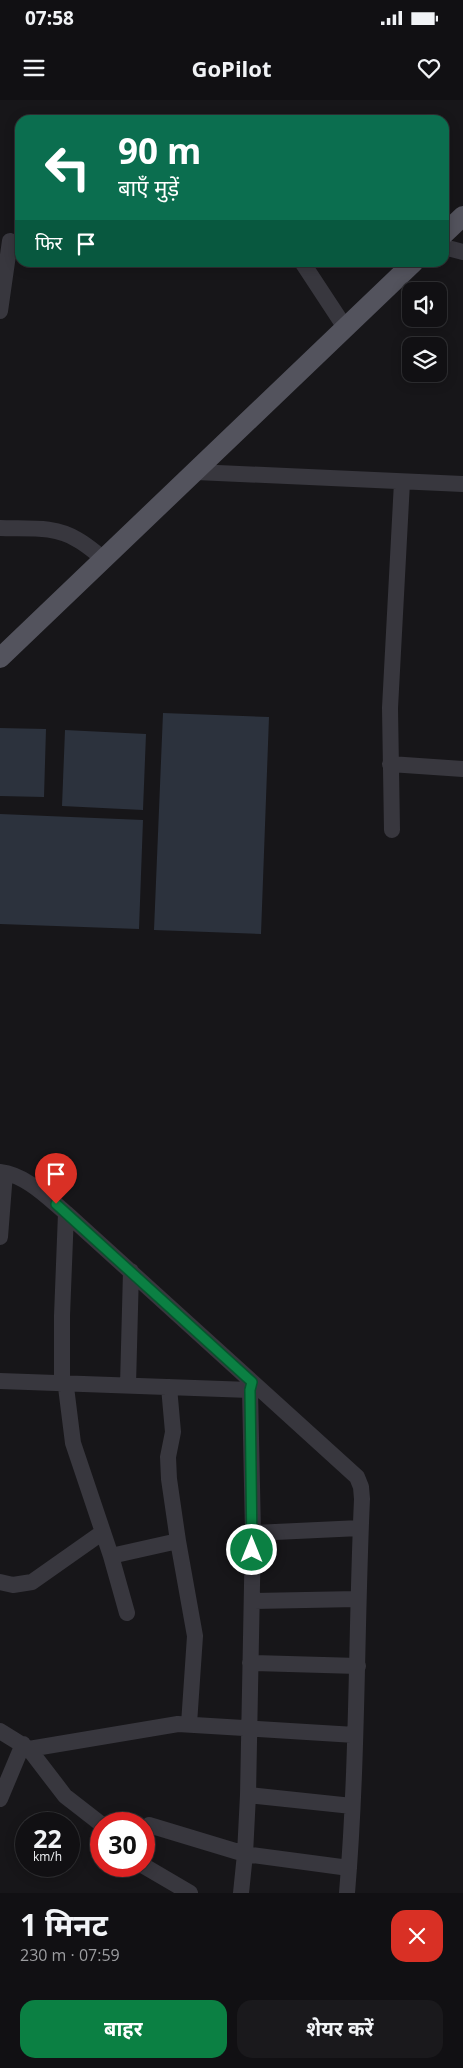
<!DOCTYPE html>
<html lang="hi">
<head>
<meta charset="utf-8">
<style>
	body { margin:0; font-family:"Open Sans","Noto Sans Devanagari",sans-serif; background:#1a191c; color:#f1f3f6; height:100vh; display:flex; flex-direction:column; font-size:19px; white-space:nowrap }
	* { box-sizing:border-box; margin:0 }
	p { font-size:16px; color:#9c9da0 }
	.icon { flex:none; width:28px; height:28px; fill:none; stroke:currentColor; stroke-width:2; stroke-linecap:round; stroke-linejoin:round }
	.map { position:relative; height:1793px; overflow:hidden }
	.panel { display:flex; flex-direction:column; background:#111013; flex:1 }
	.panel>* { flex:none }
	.top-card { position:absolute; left:15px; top:15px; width:434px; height:152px; border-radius:15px; box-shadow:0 2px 12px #0003,0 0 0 1px #303033; background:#0b6e4f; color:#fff; overflow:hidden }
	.tools { position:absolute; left:402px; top:182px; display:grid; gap:10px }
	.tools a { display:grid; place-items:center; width:45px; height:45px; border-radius:10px; background:#111013; box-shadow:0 2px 12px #0003,0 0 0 1px #303033; font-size:25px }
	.speed { position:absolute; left:15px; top:1712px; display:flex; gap:10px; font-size:25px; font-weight:700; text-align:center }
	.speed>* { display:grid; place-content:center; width:65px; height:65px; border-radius:50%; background:#111013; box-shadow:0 2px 12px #0003,0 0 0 1px #303033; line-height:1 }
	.speed small { font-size:12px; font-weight:400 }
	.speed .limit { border:8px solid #d22; background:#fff; color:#111 }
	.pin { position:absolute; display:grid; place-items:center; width:42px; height:42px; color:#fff; margin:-51px -21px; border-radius:50% 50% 50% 0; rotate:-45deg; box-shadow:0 0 5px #0007 }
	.pin .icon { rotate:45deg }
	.me { position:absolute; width:55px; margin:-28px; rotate:0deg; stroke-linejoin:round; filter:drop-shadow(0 0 4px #0008) }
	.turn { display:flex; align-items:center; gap:18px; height:105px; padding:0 20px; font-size:22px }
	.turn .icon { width:65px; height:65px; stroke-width:2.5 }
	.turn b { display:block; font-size:35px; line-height:42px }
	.then { display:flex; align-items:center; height:48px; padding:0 20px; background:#0003; gap:10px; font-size:19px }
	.round { display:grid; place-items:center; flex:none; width:52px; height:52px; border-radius:15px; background:#1a191c }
	.summary { display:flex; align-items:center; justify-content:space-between; height:85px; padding:0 20px }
	h1 { font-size:30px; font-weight:700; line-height:38px }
	.action { display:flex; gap:10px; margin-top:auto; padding:10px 20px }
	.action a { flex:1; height:58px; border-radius:15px; background:#0b8043; color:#fff; font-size:20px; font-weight:700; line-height:58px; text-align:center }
	.action a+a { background:#1a191c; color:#f1f3f6 }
	.status { display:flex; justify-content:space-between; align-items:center; height:35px; padding:0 25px; background:#111013; direction:ltr }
	.status svg { height:14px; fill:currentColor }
	header { display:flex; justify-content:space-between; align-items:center; height:65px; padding:0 20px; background:#111013; font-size:22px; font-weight:700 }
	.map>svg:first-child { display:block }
	.water { fill:#2c323d }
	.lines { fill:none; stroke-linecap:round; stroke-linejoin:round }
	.minor { stroke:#38373e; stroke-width:16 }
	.major { stroke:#53535d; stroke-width:20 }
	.route-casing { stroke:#07532c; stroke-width:12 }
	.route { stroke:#0b8043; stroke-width:9 }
</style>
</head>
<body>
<div class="status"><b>07:58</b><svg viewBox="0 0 49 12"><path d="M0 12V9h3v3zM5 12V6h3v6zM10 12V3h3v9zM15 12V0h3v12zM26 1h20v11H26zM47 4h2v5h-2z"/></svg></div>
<header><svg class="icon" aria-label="menu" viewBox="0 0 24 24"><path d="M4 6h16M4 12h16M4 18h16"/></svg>GoPilot<svg class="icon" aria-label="heart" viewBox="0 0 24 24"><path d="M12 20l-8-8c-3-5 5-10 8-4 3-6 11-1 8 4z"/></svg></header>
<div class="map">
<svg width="463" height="1793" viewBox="0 0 463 1793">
	<rect width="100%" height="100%" fill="#171619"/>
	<!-- water -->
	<path class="water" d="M 163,613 L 269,617 L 261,834 L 154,830 Z
		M 0,628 L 46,629 L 44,697 L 0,696 Z
		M 65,630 L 146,634 L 143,710 L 62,706 Z
		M 0,714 L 143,720 L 139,829 L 0,824 Z"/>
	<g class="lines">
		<!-- minor -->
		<path class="minor" d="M 444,147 L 463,152
			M 302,162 L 346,229
			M 0,211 L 10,141
			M 196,372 L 463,384
			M 0,428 C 26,429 55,425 78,440 C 87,445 96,453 104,459
			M 390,664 L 463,669
			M 392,730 L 390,608 L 402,382
			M 0,1072 C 26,1075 47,1097 66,1113 L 357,1377 L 361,1387 L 362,1399 C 356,1530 358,1662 347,1793
			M 66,1113 L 62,1216 L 62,1278 L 66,1287 L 73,1343 L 111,1456 L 127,1513
			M 0,1137 L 5,1073
			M 0,1281 L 250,1290
			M 128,1285 L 131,1171
			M 169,1287 L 173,1332 L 168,1357 L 169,1379 L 178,1441 L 195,1536 L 189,1624
			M 253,1433 L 360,1428
			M 111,1456 L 178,1441
			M 0,1482 L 13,1485 L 32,1482 L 103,1432
			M 252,1501 L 357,1499
			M 250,1563 L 358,1566
			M 0,1631 L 29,1649 L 65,1696 L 101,1724
			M 29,1649 L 178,1624 L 355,1635
			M 248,1695 L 352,1706
			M 0,1699 L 23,1644
			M 149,1725 L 245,1754 L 349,1768
			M 144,1766 L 190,1793
			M 241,1793 L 245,1754 L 248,1695 L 253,1433 L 250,1290 L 252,1282"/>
		<!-- major -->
		<path class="major" d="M 444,134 L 463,116
			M 0,558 L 414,162"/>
	</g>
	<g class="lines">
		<defs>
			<path id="route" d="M 56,1104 L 252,1282 L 250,1290 L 252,1450"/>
		</defs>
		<!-- route casing -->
		<use href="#route" class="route-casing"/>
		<!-- route -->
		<use href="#route" class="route"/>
	</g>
</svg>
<div class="tools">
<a><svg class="icon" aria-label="sound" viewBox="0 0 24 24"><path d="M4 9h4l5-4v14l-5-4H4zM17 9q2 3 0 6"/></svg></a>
<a><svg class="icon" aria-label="layers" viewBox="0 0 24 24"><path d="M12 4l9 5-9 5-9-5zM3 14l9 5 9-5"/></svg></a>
</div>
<div class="speed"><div>22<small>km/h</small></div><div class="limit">30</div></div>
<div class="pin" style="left:56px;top:1104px;background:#d93025"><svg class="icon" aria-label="arrive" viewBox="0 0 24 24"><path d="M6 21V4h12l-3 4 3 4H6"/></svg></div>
<svg class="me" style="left:252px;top:1450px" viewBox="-20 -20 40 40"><circle r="17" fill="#0b8043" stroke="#fff" stroke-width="3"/><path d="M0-11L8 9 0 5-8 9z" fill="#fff"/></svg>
<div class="top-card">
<div class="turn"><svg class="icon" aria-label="left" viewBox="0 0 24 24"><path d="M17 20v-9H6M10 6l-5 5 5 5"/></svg><div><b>90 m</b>बाएँ मुड़ें</div></div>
<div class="then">फिर<svg class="icon" aria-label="arrive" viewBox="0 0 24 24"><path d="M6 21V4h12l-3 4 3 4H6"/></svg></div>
</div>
</div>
<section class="panel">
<div class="summary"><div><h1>1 मिनट</h1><p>230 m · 07:59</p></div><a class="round" style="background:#d93025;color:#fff"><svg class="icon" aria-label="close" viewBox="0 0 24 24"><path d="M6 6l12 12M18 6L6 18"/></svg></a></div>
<div class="action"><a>बाहर</a><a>शेयर करें</a></div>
</section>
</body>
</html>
